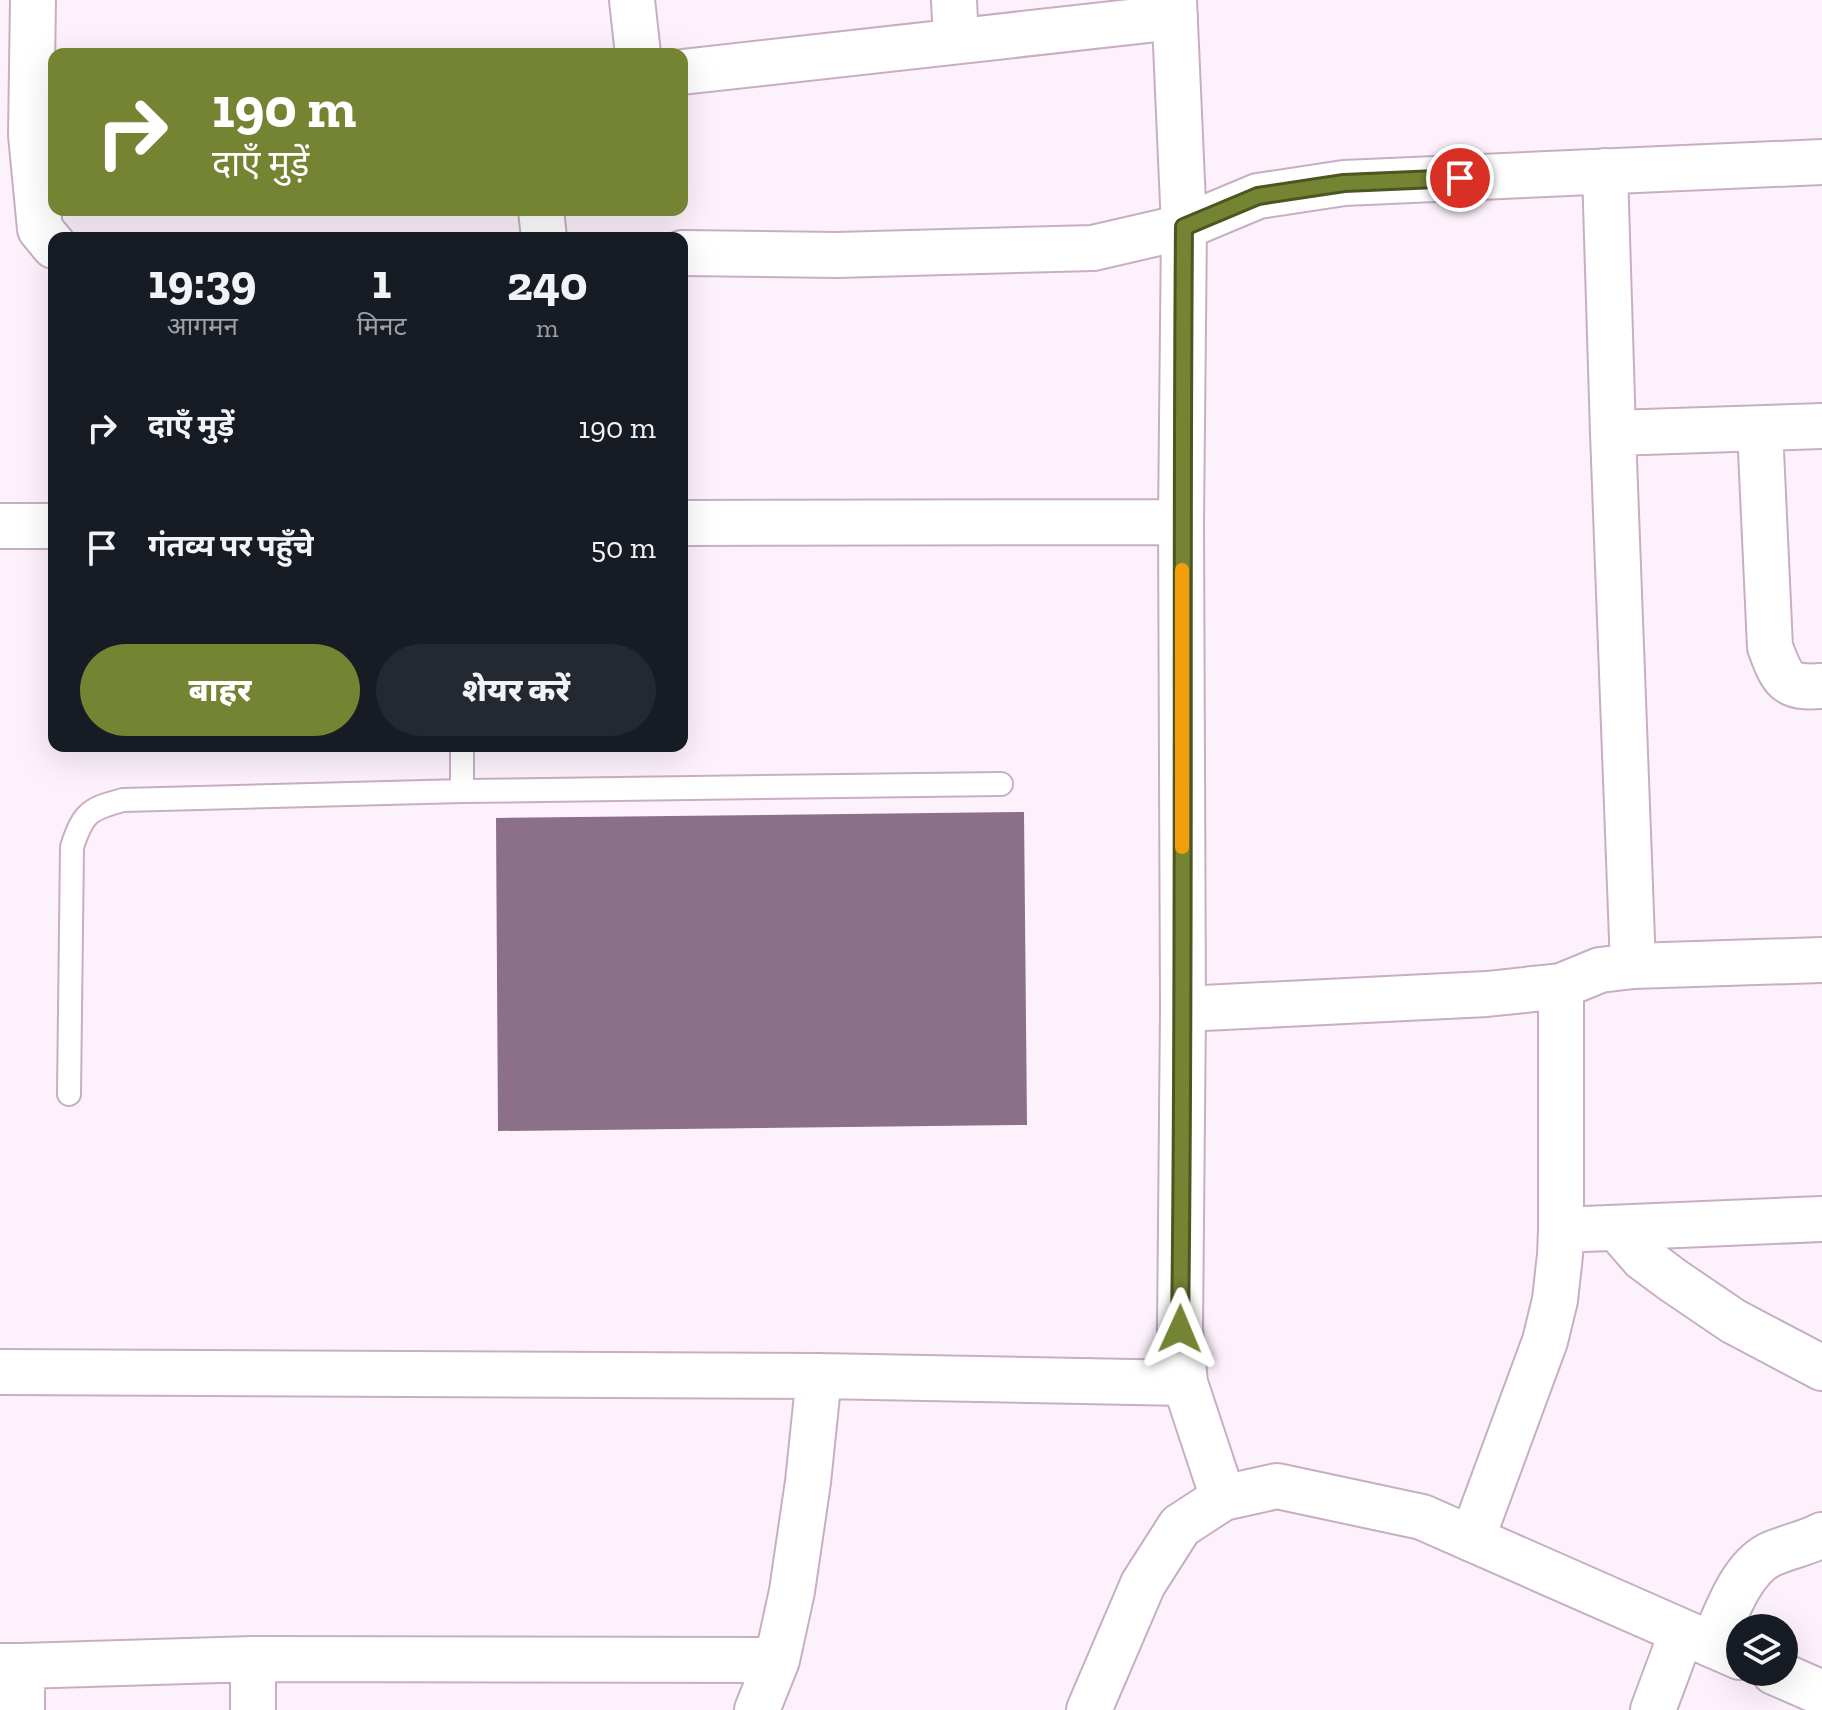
<!DOCTYPE html>
<html lang="hi">
<head>
<meta charset="utf-8">
<style>
	body { margin:0; font-family:"Zilla Slab","Noto Sans Devanagari",serif; background:#242831; color:#f1f3f6; height:100vh; display:flex; flex-direction:column; font-size:30px; white-space:nowrap }
	* { box-sizing:border-box; margin:0 }
	p { font-size:26px; color:#9ea1a6 }
	.icon { flex:none; width:44px; height:44px; fill:none; stroke:currentColor; stroke-width:2; stroke-linecap:round; stroke-linejoin:round }
	.map { position:relative; flex:1; overflow:hidden }
	.details { position:absolute; left:48px; top:232px; width:640px; height:520px; display:flex; flex-direction:column; background:#171b24; border-radius:16px; box-shadow:0 8px 32px #0002 }
	.details>* { flex:none }
	.banner { position:absolute; left:48px; top:48px; width:640px; height:168px; border-radius:16px; box-shadow:0 8px 32px #0002; background:#748433; color:#fff; overflow:hidden }
	.buttons { position:absolute; left:1726px; top:1614px; display:grid; gap:16px }
	.buttons a { display:grid; place-items:center; width:72px; height:72px; border-radius:50%; background:#171b24; box-shadow:0 8px 32px #0002; font-size:40px }
	.pin { position:absolute; display:grid; place-items:center; width:68px; height:68px; color:#fff; margin:-34px; border:4px solid #fff; border-radius:50%; box-shadow:0 2px 8px #0007 }
	.me { position:absolute; width:88px; margin:-44px; rotate:1deg; stroke-linejoin:round; filter:drop-shadow(0 0 6px #0008) }
	.turn { display:flex; align-items:center; gap:28px; height:168px; padding:0 32px; font-size:36px }
	.turn .icon { width:104px; height:104px; stroke-width:2.5 }
	.turn b { display:block; font-size:56px; line-height:68px }
	.eta { display:flex; justify-content:space-evenly; align-items:center; height:136px; text-align:center }
	.eta b { font-size:48px; font-weight:800; line-height:56px }
	.action { display:flex; gap:16px; margin-top:auto; padding:16px 32px }
	.action a { flex:1; height:92px; border-radius:48px; background:#748433; color:#fff; font-size:32px; font-weight:800; line-height:92px; text-align:center }
	.action a+a { background:#242831; color:#f1f3f6 }
	ul { padding:0; list-style:none }
	li { display:flex; align-items:center; gap:24px; height:120px; padding:0 32px }
	li div { flex:1 }
	li b { display:block; font-size:30px }
	li em { font-style:normal }
	.map>svg:first-child { display:block }
	.building { fill:#8c7089 }
	.lines { fill:none; stroke-linecap:round; stroke-linejoin:round }
	.lane-casing { stroke:#c8aec5; stroke-width:26 }
	.street-casing { stroke:#c8aec5; stroke-width:48 }
	.secondary-casing { stroke:#c8aec5; stroke-width:48 }
	.lane { stroke:#fff; stroke-width:22 }
	.street { stroke:#fff; stroke-width:44 }
	.secondary { stroke:#fff; stroke-width:44 }
	.route-casing { stroke:#4b5621; stroke-width:20 }
	.route { stroke:#748433; stroke-width:14 }
	.slow { stroke:#f59e0b; stroke-width:14 }
</style>
</head>
<body>
<div class="map">
<svg width="1822" height="1710" viewBox="0 0 1822 1710">
	<rect width="100%" height="100%" fill="#fdf2fc"/>
	<!-- building -->
	<path class="building" d="M 1024,812 L 1027,1125 L 498,1131 L 496,818 Z"/>
	<g class="lines">
		<defs>
			<path id="lane" d="M 462,791 L 462,746
				M 69,1094 L 72,847 C 83,813 89,809 123,800 L 462,791 L 1001,784"/>
			<path id="street" d="M 33,0 L 31,135 L 40,229 L 54,246
				M 632,0 L 638,54
				M 954,0 L 956,41
				M 1174,0 L 1184,227 L 1181,522 L 1183,1009 L 1180,1329 L 1185,1383 L 1223,1498
				M 682,72 L 1175,17
				M 1605,171 L 1613,433 L 1822,426
				M 541,210 L 544,238
				M 682,253 L 837,255 L 1093,248 L 1184,227 L 1258,196 L 1344,183 L 1822,162
				M 1760,429 L 1770,647 C 1782,679 1785,689 1822,686
				M 1613,433 L 1633,966
				M 682,523 L 1181,522
				M 0,526 L 54,526
				M 1183,1009 L 1487,994 L 1561,986 L 1600,970 L 1633,966 L 1822,960
				M 1617,1228 L 1643,1258 L 1674,1281 L 1733,1321 L 1822,1368
				M 1561,1230 L 1822,1219
				M 0,1372 L 819,1376 L 1185,1383
				M 1472,1539 L 1545,1341 L 1555,1300 L 1560,1255 L 1561,1230 L 1561,986
				M 1712,1645 C 1725,1617 1740,1570 1769,1555 C 1786,1547 1805,1544 1822,1535
				M 253,1659 L 777,1660
				M 0,1666 L 22,1666 L 22,1710
				M 22,1666 L 253,1659 L 253,1710
				M 757,1710 L 777,1660 L 792,1591 L 808,1482 L 819,1376
				M 1653,1710 L 1682,1632"/>
			<path id="secondary" d="M 1774,1672 L 1822,1693
				M 1089,1710 L 1143,1584 L 1180,1526 L 1223,1498 L 1277,1486 L 1422,1517 L 1740,1657"/>
		</defs>
		<!-- lane casing -->
		<use href="#lane" class="lane-casing"/>
		<!-- street casing -->
		<use href="#street" class="street-casing"/>
		<!-- secondary casing -->
		<use href="#secondary" class="secondary-casing"/>
		<!-- lane -->
		<use href="#lane" class="lane"/>
		<!-- street -->
		<use href="#street" class="street"/>
		<!-- secondary -->
		<use href="#secondary" class="secondary"/>
	</g>
	<g class="lines">
		<defs>
			<path id="route" d="M 1180,1329 C 1185,962 1181,595 1184,227 L 1258,196 L 1344,183 L 1460,178"/>
		</defs>
		<!-- route casing -->
		<use href="#route" class="route-casing"/>
		<!-- route -->
		<use href="#route" class="route"/>
		<!-- slow -->
		<path class="slow" d="M 1182,570 L 1182,847"/>
	</g>
</svg>
<div class="buttons">
<a><svg class="icon" aria-label="layers" viewBox="0 0 24 24"><path d="M12 4l9 5-9 5-9-5zM3 14l9 5 9-5"/></svg></a>
</div>
<div class="pin" style="left:1460px;top:178px;background:#d93025"><svg class="icon" aria-label="arrive" viewBox="0 0 24 24"><path d="M6 21V4h12l-3 4 3 4H6"/></svg></div>
<svg class="me" style="left:1180px;top:1329px" viewBox="-20 -20 40 40"><path d="M0-17L14 15 0 8-14 15z" fill="#748433" stroke="#fff" stroke-width="4"/></svg>
<div class="banner">
<div class="turn"><svg class="icon" aria-label="right" viewBox="0 0 24 24"><path d="M7 20v-9h11M14 6l5 5-5 5"/></svg><div><b>190 m</b>दाएँ मुड़ें</div></div>
</div>
<section class="details">
<div class="eta">
<div><b>19:39</b><p>आगमन</p></div>
<div><b>1</b><p>मिनट</p></div>
<div><b>240</b><p>m</p></div>
</div>
<ul>
<li><svg class="icon" aria-label="right" viewBox="0 0 24 24"><path d="M7 20v-9h11M14 6l5 5-5 5"/></svg><div><b>दाएँ मुड़ें</b></div><em>190 m</em></li>
<li><svg class="icon" aria-label="arrive" viewBox="0 0 24 24"><path d="M6 21V4h12l-3 4 3 4H6"/></svg><div><b>गंतव्य पर पहुँचे</b></div><em>50 m</em></li>
</ul>
<div class="action"><a>बाहर</a><a>शेयर करें</a></div>
</section>
</div>
</body>
</html>
